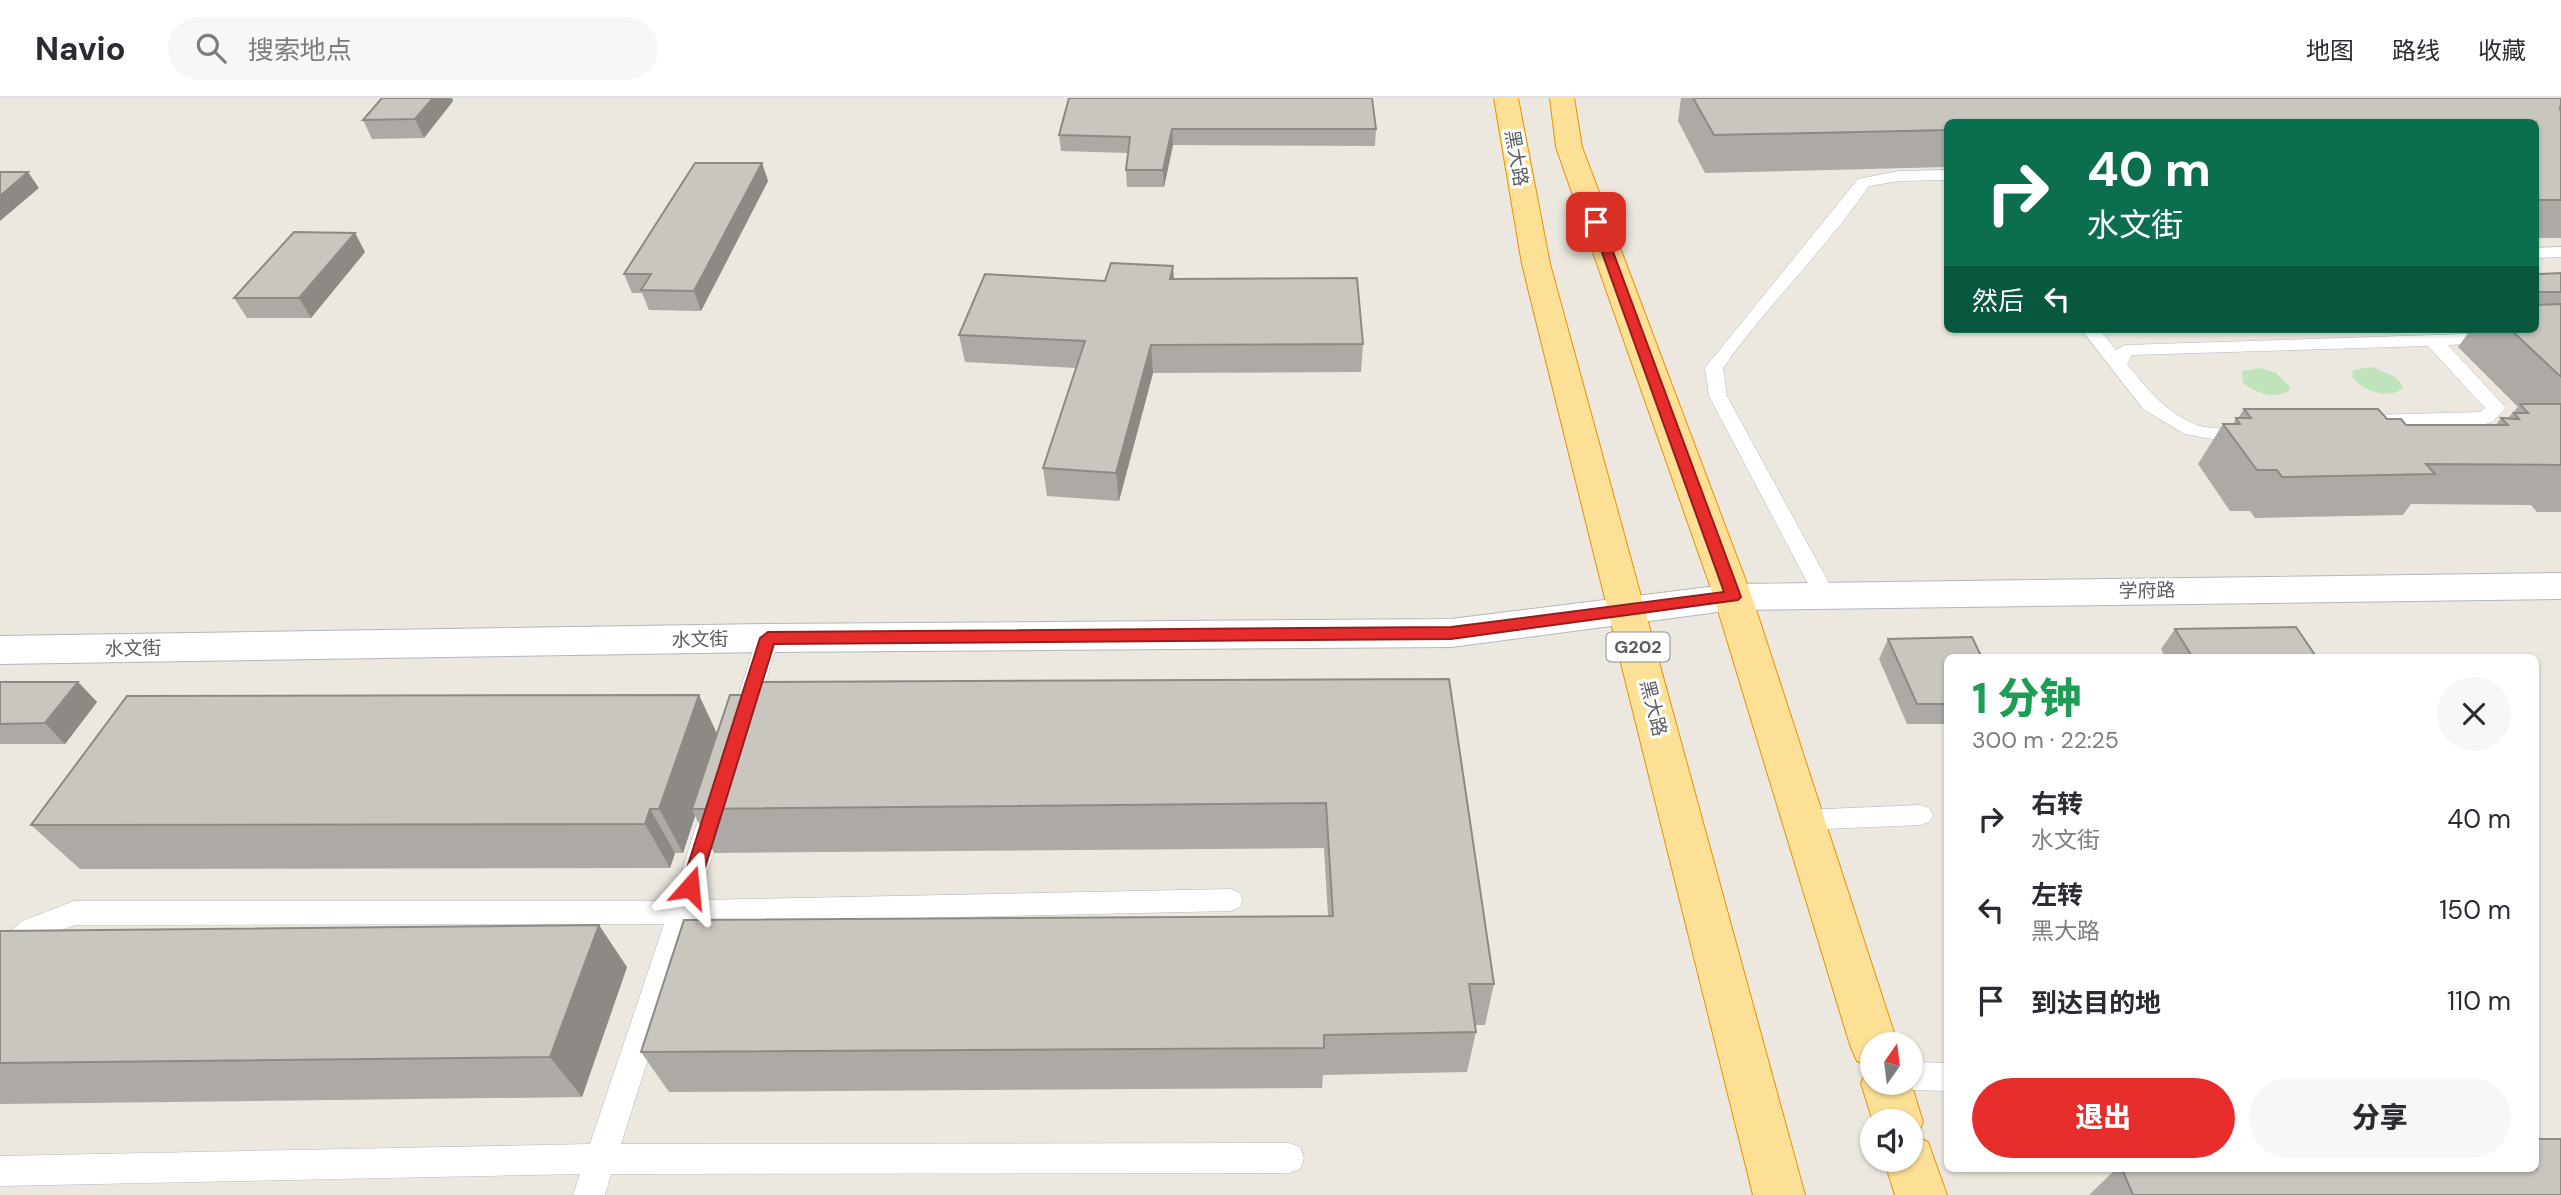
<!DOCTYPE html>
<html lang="zh">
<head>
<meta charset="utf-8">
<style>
	body { margin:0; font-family:"DM Sans","Noto Sans SC",sans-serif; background:#f7f7f7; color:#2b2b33; height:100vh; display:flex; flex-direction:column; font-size:26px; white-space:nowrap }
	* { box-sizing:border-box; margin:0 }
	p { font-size:23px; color:#7c7c81 }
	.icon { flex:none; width:38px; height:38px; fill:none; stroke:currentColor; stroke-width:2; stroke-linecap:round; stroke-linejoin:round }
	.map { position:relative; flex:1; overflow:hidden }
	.panel { position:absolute; left:1944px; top:556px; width:595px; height:518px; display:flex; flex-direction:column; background:#fff; border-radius:10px; box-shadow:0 2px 5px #0004 }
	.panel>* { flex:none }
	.top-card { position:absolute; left:1944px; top:21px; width:595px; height:214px; border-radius:10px; box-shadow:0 2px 5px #0004; background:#0b6e4f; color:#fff; overflow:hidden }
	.needle { width:46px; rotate:14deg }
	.buttons { position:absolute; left:1860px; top:934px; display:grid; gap:14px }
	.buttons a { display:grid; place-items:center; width:63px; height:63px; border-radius:50%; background:#fff; box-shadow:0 2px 5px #0004; font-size:35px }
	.pin { position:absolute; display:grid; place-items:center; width:60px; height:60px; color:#fff; margin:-30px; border-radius:14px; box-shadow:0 4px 10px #0006 }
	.me { position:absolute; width:77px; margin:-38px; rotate:18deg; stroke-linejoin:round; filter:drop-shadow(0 0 5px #0008) }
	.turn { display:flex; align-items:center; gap:24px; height:147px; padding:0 28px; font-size:32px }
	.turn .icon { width:91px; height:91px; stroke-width:2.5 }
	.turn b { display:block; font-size:49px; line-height:60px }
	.then { display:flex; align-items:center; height:66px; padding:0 28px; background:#0003; gap:14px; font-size:26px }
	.round { display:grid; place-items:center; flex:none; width:74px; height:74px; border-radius:37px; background:#f7f7f7 }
	.overview { display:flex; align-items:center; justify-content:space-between; height:119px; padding:0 28px }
	h1 { font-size:42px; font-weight:800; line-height:52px; color:#1e9e55 }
	.primary-button { display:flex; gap:14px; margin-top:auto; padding:14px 28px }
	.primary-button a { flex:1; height:80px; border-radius:42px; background:#e62d2c; color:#fff; font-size:28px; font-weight:800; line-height:80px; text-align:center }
	.primary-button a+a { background:#f7f7f7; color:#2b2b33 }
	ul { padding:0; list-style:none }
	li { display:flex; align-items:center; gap:21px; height:91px; padding:0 28px }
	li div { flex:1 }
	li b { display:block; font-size:26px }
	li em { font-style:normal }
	header { display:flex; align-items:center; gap:42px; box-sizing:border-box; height:98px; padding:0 35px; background:#fff; border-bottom:2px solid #e1e1e2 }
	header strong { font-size:33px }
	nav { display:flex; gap:38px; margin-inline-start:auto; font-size:24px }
	.search { width:490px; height:63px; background:#f7f7f7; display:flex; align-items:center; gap:18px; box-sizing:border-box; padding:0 24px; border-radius:38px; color:#7c7c81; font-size:26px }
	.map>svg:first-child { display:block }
	.green { fill:#bfe4bc }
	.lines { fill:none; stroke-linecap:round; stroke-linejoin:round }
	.service-casing { stroke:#b3b7bb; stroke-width:1 }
	.tertiary-casing { stroke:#b3b7bb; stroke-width:2 }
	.trunk-casing { stroke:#e99103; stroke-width:2 }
	.service { fill:#fff; fill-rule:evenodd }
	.tertiary { fill:#fff; fill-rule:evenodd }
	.trunk { fill:#fce096; fill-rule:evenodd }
	.wall { fill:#ada9a4 }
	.shaded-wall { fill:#8d8a86 }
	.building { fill:#c9c5bf; stroke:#8d8a86; stroke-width:2 }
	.route { fill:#e62d2c; stroke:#961d1d; stroke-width:2 }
	.labels { text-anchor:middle; stroke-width:6; stroke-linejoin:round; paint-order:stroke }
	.shield { fill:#fff; stroke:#8b8e90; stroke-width:2 }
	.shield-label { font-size:18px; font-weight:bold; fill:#595d61 }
	.street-label { font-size:19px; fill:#595d61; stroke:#fff }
</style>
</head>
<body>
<header>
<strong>Navio</strong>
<div class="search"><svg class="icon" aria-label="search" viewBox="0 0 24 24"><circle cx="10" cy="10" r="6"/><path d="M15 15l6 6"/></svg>搜索地点</div>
<nav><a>地图</a><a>路线</a><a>收藏</a></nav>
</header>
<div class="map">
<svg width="2561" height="1097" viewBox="0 0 2561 1097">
	<rect width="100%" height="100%" fill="#ece8e0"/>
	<!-- green -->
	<path class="green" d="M 2372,269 L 2395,279 L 2403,288 L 2402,291 C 2387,302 2363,293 2352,279 L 2353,272 Z
		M 2260,270 L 2276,275 L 2290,289 L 2289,293 C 2274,302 2256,295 2243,285 L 2242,273 Z"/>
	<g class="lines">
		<defs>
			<path id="service" d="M 1948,72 L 1948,82 L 1899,83 L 1869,88 C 1825,152 1768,206 1723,270 L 1727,298 L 1835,496 L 1832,501 L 1816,501 L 1709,298 L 1705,270 L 1858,81 L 1899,73 Z
				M 2561,149 L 2561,159 L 2536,160 L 2536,150 Z
				M 2081,231 L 2099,231 L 2116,252 L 2125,247 L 2495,235 L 2504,240 L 2501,244 L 2448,247 L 2506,310 L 2492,324 L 2485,326 L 2364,327 L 2361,323 L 2371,317 L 2480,314 L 2485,310 L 2428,248 L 2132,257 L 2127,266 C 2147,291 2166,315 2197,327 C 2213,333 2245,327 2255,341 L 2245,347 L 2185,336 L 2143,311 Z
				M 768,532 L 776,534 L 779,540 L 757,614 L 753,620 L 745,623 L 737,620 L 733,614 L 757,540 L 760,534 Z
				M 715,700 L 724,703 L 728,710 L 698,802 L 1230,791 L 1239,794 L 1243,802 L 1239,810 L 1230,813 L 691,825 L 621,1046 L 1289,1045 L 1300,1049 L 1304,1060 L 1300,1071 L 1289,1075 L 611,1076 L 605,1097 L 573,1097 L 580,1076 L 0,1088 L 0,1058 L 590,1046 L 664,826 L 75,827 L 42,839 L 10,869 L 0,872 L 0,843 L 22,823 L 74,803 L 672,803 L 702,710 L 706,703 Z
				M 1920,707 L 1929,710 L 1933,717 L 1929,724 L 1920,727 L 1803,732 L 1794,729 L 1790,722 L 1794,715 L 1803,712 Z
				M 1911,964 L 1948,965 L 1948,993 L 1911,992 L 1901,988 L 1900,985 L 1911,985 Z"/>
			<path id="tertiary" d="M 2561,475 L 2561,501 L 1733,512 L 1451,549 L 768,554 L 0,566 L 0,538 L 768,526 L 1451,521 L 1733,486 Z"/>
			<path id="trunk" d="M 1494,0 L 1518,0 L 1550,166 L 1805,1097 L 1753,1097 L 1522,166 Z
				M 1550,0 L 1574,0 L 1582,49 L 1752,499 L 1898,947 L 1872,947 L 1872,985 L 1911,985 L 1923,1024 L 1917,1039 L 1928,1044 L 1947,1097 L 1895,1097 L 1884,1062 L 1911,1062 L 1911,1024 L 1873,1024 L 1861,985 L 1870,968 L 1857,963 L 1850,947 L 1714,499 L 1556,49 Z"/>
		</defs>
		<!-- service casing -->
		<use href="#service" class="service-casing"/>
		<!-- tertiary casing -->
		<use href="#tertiary" class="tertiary-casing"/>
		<!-- trunk casing -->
		<use href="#trunk" class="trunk-casing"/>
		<!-- service -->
		<use href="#service" class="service"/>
		<!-- tertiary -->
		<use href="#tertiary" class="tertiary"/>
		<!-- trunk -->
		<use href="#trunk" class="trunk"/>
	</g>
	<!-- wall -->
	<path class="wall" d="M 382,0 L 452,0 L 453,3 L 424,40 L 372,41 L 363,22 Z
		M 1069,0 L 1376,31 L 1375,48 L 1173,47 L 1164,89 L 1127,89 L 1126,72 L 1128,55 L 1061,53 L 1059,37 Z
		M 1681,0 L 2561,0 L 2561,140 L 2536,140 L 2536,24 L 1948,24 L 1948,69 L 1705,75 L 1678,23 Z
		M 762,65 L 768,83 L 701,213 L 649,212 L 642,195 L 632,195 L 624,176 Z
		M 355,135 L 365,154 L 311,220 L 247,220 L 234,200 Z
		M 2536,173 L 2539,176 L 2561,175 L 2561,414 L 2537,414 L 2531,407 L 2411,406 L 2403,417 L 2255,420 L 2250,413 L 2230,413 L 2198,366 L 2223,326 L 2233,326 L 2236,320 L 2238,320 L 2244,311 L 2387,321 L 2406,327 L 2496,327 L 2501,320 L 2508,320 L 2518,309 L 2458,249 L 2469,234 L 2442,234 L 2439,231 L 2536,231 Z
		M 1174,181 L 1363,246 L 1361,274 L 1153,275 L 1119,403 L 1047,398 L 1043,370 L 1076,270 L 965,264 L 959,237 Z
		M 2175,531 L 2317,560 L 2166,560 L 2161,551 Z
		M 1888,541 L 1948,560 L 1948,626 L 1907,626 L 1879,561 Z
		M 1449,581 L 1494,886 L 1485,927 L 1475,927 L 1476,934 L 1467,974 L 1323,977 L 1322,990 L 669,994 L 641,954 L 1328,818 L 1324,750 L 714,755 L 695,718 L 683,755 L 675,755 L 670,770 L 80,771 L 31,727 L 717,635 Z
		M 0,584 L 78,584 L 97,604 L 65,646 L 0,646 Z
		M 0,833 L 627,869 L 582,999 L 0,1006 Z
		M 2116,1071 L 2536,1071 L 2561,1097 L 2089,1097 Z"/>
	<!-- shaded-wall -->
	<path class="shaded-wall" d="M 433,0 L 452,0 L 453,3 L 424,40 L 415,21 Z
		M 1172,31 L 1173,47 L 1164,89 L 1163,72 Z
		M 762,65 L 768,83 L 701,213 L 694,193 Z
		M 28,74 L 39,90 L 0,123 L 0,98 Z
		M 355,135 L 365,154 L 311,220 L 299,200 Z
		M 1173,168 L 1175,196 L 1170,181 Z
		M 1151,247 L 1153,275 L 1119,403 L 1116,375 Z
		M 78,584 L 97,604 L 65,646 L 45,625 Z
		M 699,597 L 720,642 L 692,711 L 695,718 L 683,755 L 659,711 Z
		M 650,711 L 675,755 L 670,770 L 645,726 Z
		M 599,827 L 627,869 L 582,999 L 550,959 Z"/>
	<!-- building -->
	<path class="building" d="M 382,0 L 433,0 L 415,21 L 363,22 Z
		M 1069,0 L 1372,0 L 1376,31 L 1172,31 L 1163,72 L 1126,72 L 1130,39 L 1059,37 Z
		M 1693,0 L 2561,0 L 2561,9 L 2560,9 L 2561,17 L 2561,102 L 2536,102 L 2536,24 L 1948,24 L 1948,32 L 1714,37 Z
		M 695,65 L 762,65 L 694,193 L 641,192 L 651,176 L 624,176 Z
		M 0,74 L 28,74 L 0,98 Z
		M 294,134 L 355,135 L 299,200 L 234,200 Z
		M 1111,165 L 1173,168 L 1170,181 L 1357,180 L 1363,246 L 1151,247 L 1116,375 L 1043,370 L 1085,243 L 959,237 L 985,176 L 1105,183 Z
		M 2536,173 L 2539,176 L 2561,175 L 2561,194 L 2536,194 Z
		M 2561,206 L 2561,279 L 2510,231 L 2536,231 L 2536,207 Z
		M 2520,306 L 2561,306 L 2561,367 L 2426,366 L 2435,376 L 2282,379 L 2277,372 L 2257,372 L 2223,326 L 2240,326 L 2236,320 L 2251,320 L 2244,311 L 2378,311 L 2387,321 L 2401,321 L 2406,327 L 2508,327 L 2501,320 L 2519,321 L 2514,315 L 2528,315 Z
		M 2296,529 L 2317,560 L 2193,560 L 2175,531 Z
		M 1972,539 L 1982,560 L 1948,560 L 1948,606 L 1917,606 L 1888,541 Z
		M 1449,581 L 1494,886 L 1469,886 L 1476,934 L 1324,937 L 1324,950 L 641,954 L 684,822 L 1333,818 L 1326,705 L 692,711 L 730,597 L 742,597 L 746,584 Z
		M 0,584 L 78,584 L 45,625 L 0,626 Z
		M 699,597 L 659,711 L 650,711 L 645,726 L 31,727 L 127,598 Z
		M 599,827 L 550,959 L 0,965 L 0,833 Z
		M 2536,1041 L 2561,1041 L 2561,1097 L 2133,1097 L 2122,1071 L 2536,1071 Z"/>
	<!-- route -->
	<path class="route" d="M 1596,120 L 1602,124 L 1741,499 L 1738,502 L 1451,541 L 774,546 L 699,789 L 696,794 L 683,794 L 681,789 L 760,540 L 768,534 L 1451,529 L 1724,494 L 1591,124 Z"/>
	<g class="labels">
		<!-- shield labels -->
		<rect class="shield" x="1606.5" y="534.5" width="63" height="29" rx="5"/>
		<g class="shield-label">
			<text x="1638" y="555">G202</text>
		</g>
		<!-- street labels -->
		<g class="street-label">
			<text transform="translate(1517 60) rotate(80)" y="7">黑大路</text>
			<text transform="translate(2147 492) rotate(-1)" y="7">学府路</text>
			<text transform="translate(700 541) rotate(-1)" y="7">水文街</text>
			<text transform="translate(133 550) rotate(-1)" y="7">水文街</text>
			<text transform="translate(1654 610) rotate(76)" y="7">黑大路</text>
		</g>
	</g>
</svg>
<div class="buttons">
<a><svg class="needle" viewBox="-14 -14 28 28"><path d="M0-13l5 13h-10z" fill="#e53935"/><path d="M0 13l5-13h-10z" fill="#7c7c81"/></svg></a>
<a><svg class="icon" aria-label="sound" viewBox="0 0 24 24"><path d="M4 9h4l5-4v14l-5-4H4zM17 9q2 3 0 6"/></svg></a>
</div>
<div class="pin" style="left:1596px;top:124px;background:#d93025"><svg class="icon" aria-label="arrive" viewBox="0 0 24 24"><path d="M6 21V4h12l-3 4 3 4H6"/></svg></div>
<svg class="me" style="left:690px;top:789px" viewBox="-20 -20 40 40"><path d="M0-17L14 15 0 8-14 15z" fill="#e62d2c" stroke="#fff" stroke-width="4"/></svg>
<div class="top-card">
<div class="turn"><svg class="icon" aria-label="right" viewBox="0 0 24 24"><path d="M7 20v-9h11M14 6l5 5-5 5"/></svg><div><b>40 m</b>水文街</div></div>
<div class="then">然后<svg class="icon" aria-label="left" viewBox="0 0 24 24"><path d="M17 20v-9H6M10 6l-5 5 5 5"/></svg></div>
</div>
<section class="panel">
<div class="overview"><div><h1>1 分钟</h1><p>300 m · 22:25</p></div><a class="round"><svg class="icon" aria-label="close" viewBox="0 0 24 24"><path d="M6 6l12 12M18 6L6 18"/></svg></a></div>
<ul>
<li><svg class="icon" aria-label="right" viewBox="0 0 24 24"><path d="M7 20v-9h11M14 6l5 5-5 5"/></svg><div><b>右转</b><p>水文街</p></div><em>40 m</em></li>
<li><svg class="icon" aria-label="left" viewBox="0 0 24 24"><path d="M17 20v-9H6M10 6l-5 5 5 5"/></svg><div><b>左转</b><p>黑大路</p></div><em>150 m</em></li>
<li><svg class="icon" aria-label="arrive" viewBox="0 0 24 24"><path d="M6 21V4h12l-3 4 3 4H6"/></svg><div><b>到达目的地</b></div><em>110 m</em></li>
</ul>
<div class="primary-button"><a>退出</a><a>分享</a></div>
</section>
</div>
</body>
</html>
